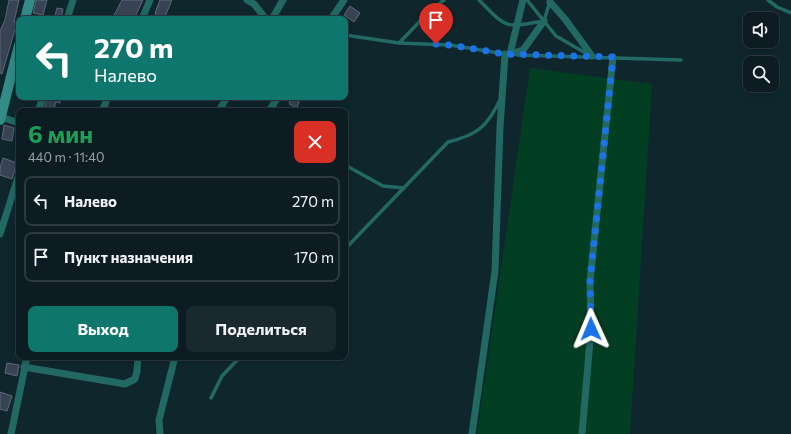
<!DOCTYPE html>
<html lang="ru">
<head>
<meta charset="utf-8">
<style>
	body { margin:0; font-family:Commissioner,sans-serif; background:#1a292f; color:#f1f3f6; height:100vh; display:flex; flex-direction:column; font-size:15px; white-space:nowrap }
	* { box-sizing:border-box; margin:0 }
	p { font-size:13px; color:#9aa1a5 }
	.icon { flex:none; width:22px; height:22px; fill:none; stroke:currentColor; stroke-width:2; stroke-linecap:round; stroke-linejoin:round }
	.map { position:relative; flex:1; overflow:hidden }
	.details { position:absolute; left:16px; top:108px; width:332px; height:252px; display:flex; flex-direction:column; background:#0c1c22; border-radius:8px; box-shadow:0 2px 10px #0003,0 0 0 1px #2c3a40 }
	.details>* { flex:none }
	.guide { position:absolute; left:16px; top:16px; width:332px; height:84px; border-radius:8px; box-shadow:0 2px 10px #0003,0 0 0 1px #2c3a40; background:#0f766e; color:#fff; overflow:hidden }
	.controls { position:absolute; left:743px; top:12px; display:grid; gap:8px }
	.controls a { display:grid; place-items:center; width:36px; height:36px; border-radius:8px; background:#0c1c22; box-shadow:0 2px 10px #0003,0 0 0 1px #2c3a40; font-size:20px }
	.pin { position:absolute; display:grid; place-items:center; width:34px; height:34px; color:#fff; margin:-41px -17px; border-radius:50% 50% 50% 0; rotate:-45deg; box-shadow:0 0 4px #0007 }
	.pin .icon { rotate:45deg }
	.me { position:absolute; width:44px; margin:-22px; rotate:359deg; stroke-linejoin:round; filter:drop-shadow(0 0 3px #0008) }
	.turn { display:flex; align-items:center; gap:14px; height:84px; padding:0 12px; font-size:18px }
	.turn .icon { width:52px; height:52px; stroke-width:2.5 }
	.turn b { display:block; font-size:28px; line-height:34px }
	.round { display:grid; place-items:center; flex:none; width:42px; height:42px; border-radius:8px; background:#1a292f }
	.overview { display:flex; align-items:center; justify-content:space-between; height:68px; padding:0 12px }
	h1 { font-size:24px; font-weight:700; line-height:30px; color:#1e9e55 }
	.action { display:flex; gap:8px; margin-top:auto; padding:8px 12px }
	.action a { flex:1; height:46px; border-radius:8px; background:#0f766e; color:#fff; font-size:16px; font-weight:700; line-height:46px; text-align:center }
	.action a+a { background:#1a292f; color:#f1f3f6 }
	ul { padding:0; list-style:none }
	li { display:flex; align-items:center; gap:12px; height:50px; margin:0 8px 6px; padding:0 4px; border:2px solid #2c3a40; border-radius:8px }
	li div { flex:1 }
	li b { display:block; font-size:15px }
	li em { font-style:normal }
	.map>svg:first-child { display:block }
	.green { fill:#023f22 }
	.building { fill:#384454; stroke:#5b6879 }
	.lines { fill:none; stroke-linecap:round; stroke-linejoin:round }
	.service { stroke:#226964; stroke-width:3.5 }
	.minor { stroke:#226964; stroke-width:7 }
	.secondary { stroke:#338c86; stroke-width:10 }
	.route { stroke:#1a73e8; stroke-width:7; stroke-dasharray:0 12.6 }
</style>
</head>
<body>
<div class="map">
<svg width="791" height="434" viewBox="0 0 791 434">
	<rect width="100%" height="100%" fill="#10262d"/>
	<!-- green -->
	<path class="green" d="M 530,68 L 652,84 L 630,434 L 477,434 Z"/>
	<!-- building -->
	<path class="building" d="M 9,0 L 19,0 L 14,22 L 17,23 L 2,74 L 0,73 L 0,31 L 5,20 Z
		M 47,0 L 43,15 L 33,13 L 36,0 Z
		M 122,0 L 143,0 L 134,19 L 112,19 Z
		M 160,0 L 172,0 L 164,19 L 154,19 L 156,13 L 155,13 Z
		M 350,6 L 360,13 L 354,22 L 344,15 Z
		M 57,8 L 63,9 L 61,19 L 54,19 Z
		M 48,97 L 61,97 L 60,103 L 56,102 L 53,111 L 43,111 Z
		M 291,97 L 300,99 L 297,108 L 289,104 Z
		M 4,125 L 14,128 L 12,141 L 2,139 Z
		M 3,158 L 17,163 L 12,179 L 0,175 L 0,168 Z
		M 7,363 L 19,365 L 17,376 L 5,373 Z
		M 0,392 L 12,396 L 7,411 L 0,409 Z"/>
	<g class="lines">
		<!-- service -->
		<path class="service" d="M 479,0 C 508,29 503,28 544,21 L 550,1
			M 527,0 L 556,36 L 589,55
			M 768,0 L 777,7 L 791,13
			M 345,35 L 399,43 L 450,45 L 505,54
			M 399,43 L 426,15 L 444,0
			M 517,55 L 681,60
			M 345,165 L 383,186 L 404,188
			M 345,249 L 448,142 C 477,135 487,127 500,100
			M 211,398 L 222,376 L 240,357"/>
		<!-- minor -->
		<path class="minor" d="M 247,0 L 254,4 L 266,19
			M 550,2 L 565,19 L 592,56
			M 67,19 L 73,0
			M 142,19 L 150,0
			M 272,19 L 283,0
			M 331,19 L 344,0
			M 510,54 L 523,0
			M 510,54 L 523,50 L 544,21
			M 38,111 L 43,97
			M 102,111 L 108,97
			M 219,111 L 227,97
			M 269,111 L 278,97
			M 1,117 L 19,123
			M 0,234 L 19,174
			M 24,367 L 125,384 L 135,379 L 137,371 L 138,357
			M 11,434 L 27,357
			M 160,434 L 159,420 L 175,357
			M 472,434 L 495,271 L 500,127 L 505,54
			M 582,434 L 591,329 L 590,281 L 613,57"/>
		<!-- secondary -->
		<path class="secondary" d="M 25,19 L 30,0
			M 0,120 L 19,45"/>
	</g>
	<g class="lines">
		<!-- route -->
		<path class="route" d="M 436,44 L 450,45 L 505,54 L 613,57 L 590,281 L 591,329"/>
	</g>
</svg>
<div class="controls">
<a><svg class="icon" aria-label="sound" viewBox="0 0 24 24"><path d="M4 9h4l5-4v14l-5-4H4zM17 9q2 3 0 6"/></svg></a>
<a><svg class="icon" aria-label="search" viewBox="0 0 24 24"><circle cx="10" cy="10" r="6"/><path d="M15 15l6 6"/></svg></a>
</div>
<div class="pin" style="left:436px;top:44px;background:#d93025"><svg class="icon" aria-label="arrive" viewBox="0 0 24 24"><path d="M6 21V4h12l-3 4 3 4H6"/></svg></div>
<svg class="me" style="left:591px;top:329px" viewBox="-20 -20 40 40"><path d="M0-17L14 15 0 8-14 15z" fill="#1a73e8" stroke="#fff" stroke-width="4"/></svg>
<div class="guide">
<div class="turn"><svg class="icon" aria-label="left" viewBox="0 0 24 24"><path d="M17 20v-9H6M10 6l-5 5 5 5"/></svg><div><b>270 m</b>Налево</div></div>
</div>
<section class="details">
<div class="overview"><div><h1>6 мин</h1><p>440 m · 11:40</p></div><a class="round" style="background:#d93025;color:#fff"><svg class="icon" aria-label="close" viewBox="0 0 24 24"><path d="M6 6l12 12M18 6L6 18"/></svg></a></div>
<ul>
<li><svg class="icon" aria-label="left" viewBox="0 0 24 24"><path d="M17 20v-9H6M10 6l-5 5 5 5"/></svg><div><b>Налево</b></div><em>270 m</em></li>
<li><svg class="icon" aria-label="arrive" viewBox="0 0 24 24"><path d="M6 21V4h12l-3 4 3 4H6"/></svg><div><b>Пункт назначения</b></div><em>170 m</em></li>
</ul>
<div class="action"><a>Выход</a><a>Поделиться</a></div>
</section>
</div>
</body>
</html>
